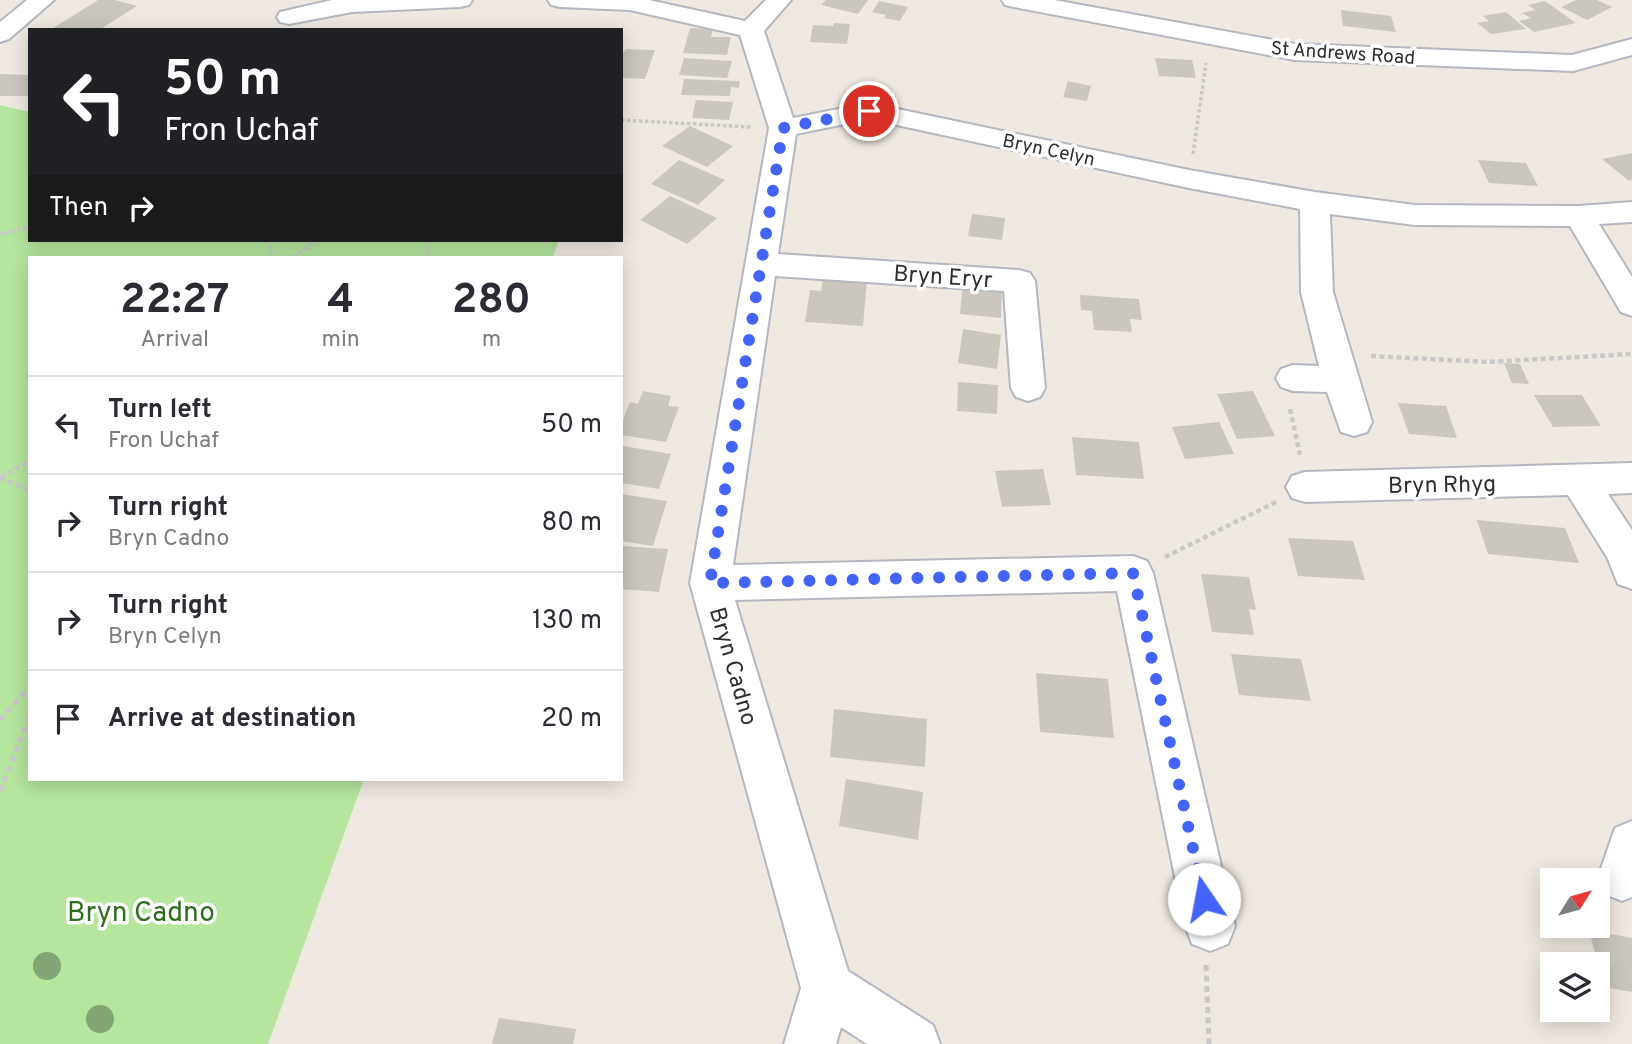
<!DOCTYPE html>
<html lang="en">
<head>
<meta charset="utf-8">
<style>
	body { margin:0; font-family:Overpass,sans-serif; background:#f7f7f7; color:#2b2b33; height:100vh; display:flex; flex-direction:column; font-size:26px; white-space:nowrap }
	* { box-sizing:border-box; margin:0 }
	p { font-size:23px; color:#7c7c81 }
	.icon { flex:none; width:38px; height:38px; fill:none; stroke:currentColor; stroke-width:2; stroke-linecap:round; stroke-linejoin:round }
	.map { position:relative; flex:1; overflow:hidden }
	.panel { position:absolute; left:28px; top:256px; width:595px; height:525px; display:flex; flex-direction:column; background:#fff; border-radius:0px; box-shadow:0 4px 18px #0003 }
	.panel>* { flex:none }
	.guide { position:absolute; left:28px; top:28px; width:595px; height:214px; border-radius:0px; box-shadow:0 4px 18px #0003; background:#202124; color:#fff; overflow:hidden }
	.needle { width:46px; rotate:53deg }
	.fabs { position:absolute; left:1540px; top:868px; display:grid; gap:14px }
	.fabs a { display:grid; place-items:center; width:70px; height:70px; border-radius:0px; background:#fff; box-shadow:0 4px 18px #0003; font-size:35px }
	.pin { position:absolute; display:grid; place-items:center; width:60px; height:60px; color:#fff; margin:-30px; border:4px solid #fff; border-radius:50%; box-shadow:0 2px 7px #0007 }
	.me { position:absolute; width:77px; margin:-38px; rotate:348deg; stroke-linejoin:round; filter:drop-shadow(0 0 5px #0008) }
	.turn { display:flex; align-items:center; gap:24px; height:147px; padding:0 21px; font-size:32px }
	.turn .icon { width:91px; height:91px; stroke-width:2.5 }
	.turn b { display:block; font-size:49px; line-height:60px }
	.then { display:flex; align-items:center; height:66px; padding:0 21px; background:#0003; gap:14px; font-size:26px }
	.eta { display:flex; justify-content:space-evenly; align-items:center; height:119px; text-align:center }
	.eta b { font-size:42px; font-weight:700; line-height:49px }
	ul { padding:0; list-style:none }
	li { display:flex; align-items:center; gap:21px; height:98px; padding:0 21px; border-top:2px solid #e1e1e2 }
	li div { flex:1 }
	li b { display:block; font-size:26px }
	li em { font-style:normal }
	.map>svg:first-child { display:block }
	.green { fill:#b6e59e }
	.building { fill:#cbc7bf }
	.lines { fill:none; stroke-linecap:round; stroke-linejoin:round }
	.minor-casing { stroke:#b4b7c1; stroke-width:4 }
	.path-far2 { stroke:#c9c9c9; stroke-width:3.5; stroke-dasharray:3.5 2.5; stroke-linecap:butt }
	.path-far1 { stroke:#c9c9c9; stroke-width:4.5; stroke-dasharray:5 3.5; stroke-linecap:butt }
	.path { stroke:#c9c9c9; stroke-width:5; stroke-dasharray:6 4.5; stroke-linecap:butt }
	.minor { fill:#fff; fill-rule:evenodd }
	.tree { fill:#84a574 }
	.route { stroke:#4264fb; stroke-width:12; stroke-dasharray:0 21.6 }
	.labels { text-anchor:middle; stroke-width:7; stroke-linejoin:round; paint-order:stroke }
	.far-street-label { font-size:19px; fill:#2e2e2e; stroke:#fff }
	.street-label { font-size:23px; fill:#2e2e2e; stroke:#fff }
	.near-park-label { font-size:28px; fill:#2c6e1b; stroke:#fff }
</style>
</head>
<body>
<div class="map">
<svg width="1632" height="1044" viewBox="0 0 1632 1044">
	<rect width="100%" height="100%" fill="#efe9e1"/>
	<!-- green -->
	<path class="green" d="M 0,105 L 30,112 L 30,240 L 559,240 L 553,257 L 30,257 L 30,779 L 364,779 L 268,1044 L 0,1044 Z"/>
	<!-- building -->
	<path class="building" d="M 98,0 L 115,0 L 137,6 L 99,30 L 50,30 Z
		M 826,0 L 868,0 L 858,14 L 821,5 Z
		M 1576,0 L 1597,0 L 1612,7 L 1587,20 L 1561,7 Z
		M 879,1 L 908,7 L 900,21 L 884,18 L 886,15 L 872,12 Z
		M 1545,1 L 1576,23 L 1534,32 L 1519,21 L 1531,18 L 1522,13 L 1535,10 L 1528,5 Z
		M 1341,10 L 1391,16 L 1396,32 L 1343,26 Z
		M 1506,12 L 1526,29 L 1491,34 L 1477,23 L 1489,21 L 1483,16 Z
		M 834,23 L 850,24 L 847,44 L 810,42 L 813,25 L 833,26 Z
		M 690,28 L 713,29 L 711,37 L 731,37 L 727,55 L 683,53 Z
		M 626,49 L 655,50 L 645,79 L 621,78 L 621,56 Z
		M 684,58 L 732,61 L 727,78 L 679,75 Z
		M 1155,58 L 1192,60 L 1196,78 L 1159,76 Z
		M 0,74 L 30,75 L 30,96 L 0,96 Z
		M 684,79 L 740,81 L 739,88 L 731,87 L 730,96 L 681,95 Z
		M 1068,81 L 1091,86 L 1087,101 L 1063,97 Z
		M 696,100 L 733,102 L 729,120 L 692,118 Z
		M 690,126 L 733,146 L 707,167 L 662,146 Z
		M 1632,153 L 1632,180 L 1629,181 L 1602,159 Z
		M 679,160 L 725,180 L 698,205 L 651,184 Z
		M 1478,160 L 1526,163 L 1538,186 L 1489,183 Z
		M 670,196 L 717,218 L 687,244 L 640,220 Z
		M 972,214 L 1005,218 L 1002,240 L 968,236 Z
		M 823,277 L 867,280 L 863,326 L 805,322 L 810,290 L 821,291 Z
		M 963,281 L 1002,286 L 1001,318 L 960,314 Z
		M 1080,295 L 1139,299 L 1142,320 L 1130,319 L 1132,332 L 1094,330 L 1092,311 L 1081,310 Z
		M 963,329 L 1001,335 L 997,369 L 958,363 Z
		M 1504,363 L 1520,364 L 1529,384 L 1512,383 Z
		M 958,382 L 998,385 L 997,414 L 957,411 Z
		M 643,391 L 671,396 L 668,406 L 679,407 L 666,442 L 621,435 L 621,425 L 630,402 L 638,404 Z
		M 1253,391 L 1275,436 L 1237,439 L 1217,394 Z
		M 1534,395 L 1582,395 L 1601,426 L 1553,427 Z
		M 1398,403 L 1446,406 L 1457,438 L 1409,434 Z
		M 1219,422 L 1234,454 L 1185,459 L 1172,427 Z
		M 1072,437 L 1139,442 L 1144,479 L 1076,475 Z
		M 623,446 L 671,454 L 659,489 L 621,483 Z
		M 1043,469 L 1051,505 L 1002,507 L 995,471 Z
		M 621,494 L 667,501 L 653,546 L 621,541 Z
		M 1477,520 L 1565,528 L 1579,563 L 1488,554 Z
		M 1288,538 L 1353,541 L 1365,580 L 1298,576 Z
		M 621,546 L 668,549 L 659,592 L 621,589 Z
		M 1201,574 L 1249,577 L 1256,610 L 1249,609 L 1254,635 L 1212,632 Z
		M 1231,654 L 1301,659 L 1311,701 L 1239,695 Z
		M 1036,673 L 1108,679 L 1114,738 L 1040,732 Z
		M 834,709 L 927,719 L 925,767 L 830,757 Z
		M 846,779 L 923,792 L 918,840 L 839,826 Z
		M 1589,930 L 1632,938 L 1632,992 L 1604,987 Z
		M 499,1018 L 576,1029 L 573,1044 L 492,1044 Z"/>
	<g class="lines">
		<defs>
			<path id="minor" d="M 27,0 L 54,0 L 9,39 L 0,42 L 0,22 Z
				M 332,0 L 472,0 L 469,5 L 460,7 L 352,12 L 289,24 L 280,22 L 277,17 L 280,12 Z
				M 548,0 L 649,0 L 745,21 L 766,0 L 791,0 L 764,31 L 793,118 L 869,103 L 1189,170 L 1315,192 L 1415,205 L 1579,206 L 1632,202 L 1632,222 L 1599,224 L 1632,277 L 1632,316 L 1621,312 L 1570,226 L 1415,225 L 1330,214 L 1333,292 L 1372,422 L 1367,432 L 1354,436 L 1341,432 L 1327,392 L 1293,391 L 1281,387 L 1276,378 L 1281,369 L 1293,365 L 1319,366 L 1301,292 L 1300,209 L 1189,188 L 869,119 L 796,134 L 778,254 L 1019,270 L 1030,273 L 1035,281 L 1045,388 L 1040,397 L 1028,401 L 1016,397 L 1011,388 L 1004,291 L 775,276 L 733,565 L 1133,556 L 1147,561 L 1153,573 L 1235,926 L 1228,944 L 1210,951 L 1192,944 L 1185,926 L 1117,591 L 735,600 L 848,971 L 933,1025 L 940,1044 L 867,1044 L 841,1027 L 836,1044 L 784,1044 L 801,988 L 690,583 L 769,128 L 740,35 L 630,10 L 560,7 L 551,5 Z
				M 1002,0 L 1054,0 L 1295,44 L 1572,55 L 1632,39 L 1632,55 L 1573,71 L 1295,60 L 1014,7 L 1005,5 Z
				M 1632,463 L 1632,493 L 1608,494 L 1632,530 L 1632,589 L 1618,584 L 1607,557 L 1568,495 L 1305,502 L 1292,498 L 1286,487 L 1292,476 L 1305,472 Z
				M 1632,821 L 1632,897 L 1622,901 L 1605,894 L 1598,877 L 1615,828 Z"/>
		</defs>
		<!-- minor casing -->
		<use href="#minor" class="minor-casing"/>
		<!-- path-far2 -->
		<path class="path-far2" d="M 621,120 L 751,127
			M 1193,154 L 1206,63
			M 0,234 L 30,227
			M 267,240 L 274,257
			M 427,240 L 427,257
			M 294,257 L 316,240"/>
		<!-- path-far1 -->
		<path class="path-far1" d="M 1371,356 L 1488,362 L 1632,354
			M 1290,409 L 1300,455
			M 0,477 L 30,461
			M 0,478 L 30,490
			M 1165,557 L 1276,502"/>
		<!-- path -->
		<path class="path" d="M 0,720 L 30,686
			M 0,791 L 30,715
			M 1206,965 L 1209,1044"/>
		<!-- minor -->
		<use href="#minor" class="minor"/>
	</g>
	<!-- trees -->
	<g class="tree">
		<circle cx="47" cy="966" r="14"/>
		<circle cx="100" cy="1019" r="14"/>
	</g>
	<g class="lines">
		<!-- route -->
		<path class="route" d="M 869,111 L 783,128 L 710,583 L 1133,573 L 1204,899"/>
	</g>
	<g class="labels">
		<!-- far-street labels -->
		<g class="far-street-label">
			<text transform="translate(1343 52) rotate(4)" y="7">St Andrews Road</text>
			<text transform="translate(1049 149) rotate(12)" y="7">Bryn Celyn</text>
		</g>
		<!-- street labels -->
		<g class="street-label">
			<text transform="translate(943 276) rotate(4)" y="8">Bryn Eryr</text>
			<text transform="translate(1442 484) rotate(-1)" y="8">Bryn Rhyg</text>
			<text transform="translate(734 666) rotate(74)" y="8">Bryn Cadno</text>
		</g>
		<!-- near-park labels -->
		<g class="near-park-label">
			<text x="141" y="921">Bryn Cadno</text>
		</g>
	</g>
</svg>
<div class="fabs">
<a><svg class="needle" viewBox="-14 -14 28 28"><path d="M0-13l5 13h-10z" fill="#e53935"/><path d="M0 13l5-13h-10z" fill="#7c7c81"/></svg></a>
<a><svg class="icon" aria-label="layers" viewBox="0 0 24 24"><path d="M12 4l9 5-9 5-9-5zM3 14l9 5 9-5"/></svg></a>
</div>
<div class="pin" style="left:869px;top:111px;background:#d93025"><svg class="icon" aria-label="arrive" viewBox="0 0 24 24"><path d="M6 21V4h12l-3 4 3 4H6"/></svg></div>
<svg class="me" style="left:1204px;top:899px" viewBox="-20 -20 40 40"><circle r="19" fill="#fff"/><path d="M0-13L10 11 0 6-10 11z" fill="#4264fb"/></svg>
<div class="guide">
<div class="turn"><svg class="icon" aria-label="left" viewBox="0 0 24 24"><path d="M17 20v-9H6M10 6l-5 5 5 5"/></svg><div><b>50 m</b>Fron Uchaf</div></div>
<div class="then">Then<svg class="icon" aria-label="right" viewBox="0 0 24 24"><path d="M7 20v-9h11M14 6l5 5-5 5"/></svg></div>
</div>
<section class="panel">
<div class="eta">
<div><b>22:27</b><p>Arrival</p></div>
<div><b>4</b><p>min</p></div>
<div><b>280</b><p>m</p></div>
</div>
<ul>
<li><svg class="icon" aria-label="left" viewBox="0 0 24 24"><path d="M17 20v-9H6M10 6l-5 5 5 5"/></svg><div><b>Turn left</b><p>Fron Uchaf</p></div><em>50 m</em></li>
<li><svg class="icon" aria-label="right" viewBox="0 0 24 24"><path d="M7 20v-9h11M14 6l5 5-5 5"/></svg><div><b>Turn right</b><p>Bryn Cadno</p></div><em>80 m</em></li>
<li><svg class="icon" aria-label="right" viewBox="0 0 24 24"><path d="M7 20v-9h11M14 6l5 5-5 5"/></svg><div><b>Turn right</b><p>Bryn Celyn</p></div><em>130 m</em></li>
<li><svg class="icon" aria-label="arrive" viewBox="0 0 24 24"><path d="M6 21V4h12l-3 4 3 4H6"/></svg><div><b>Arrive at destination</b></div><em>20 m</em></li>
</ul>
</section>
</div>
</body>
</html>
